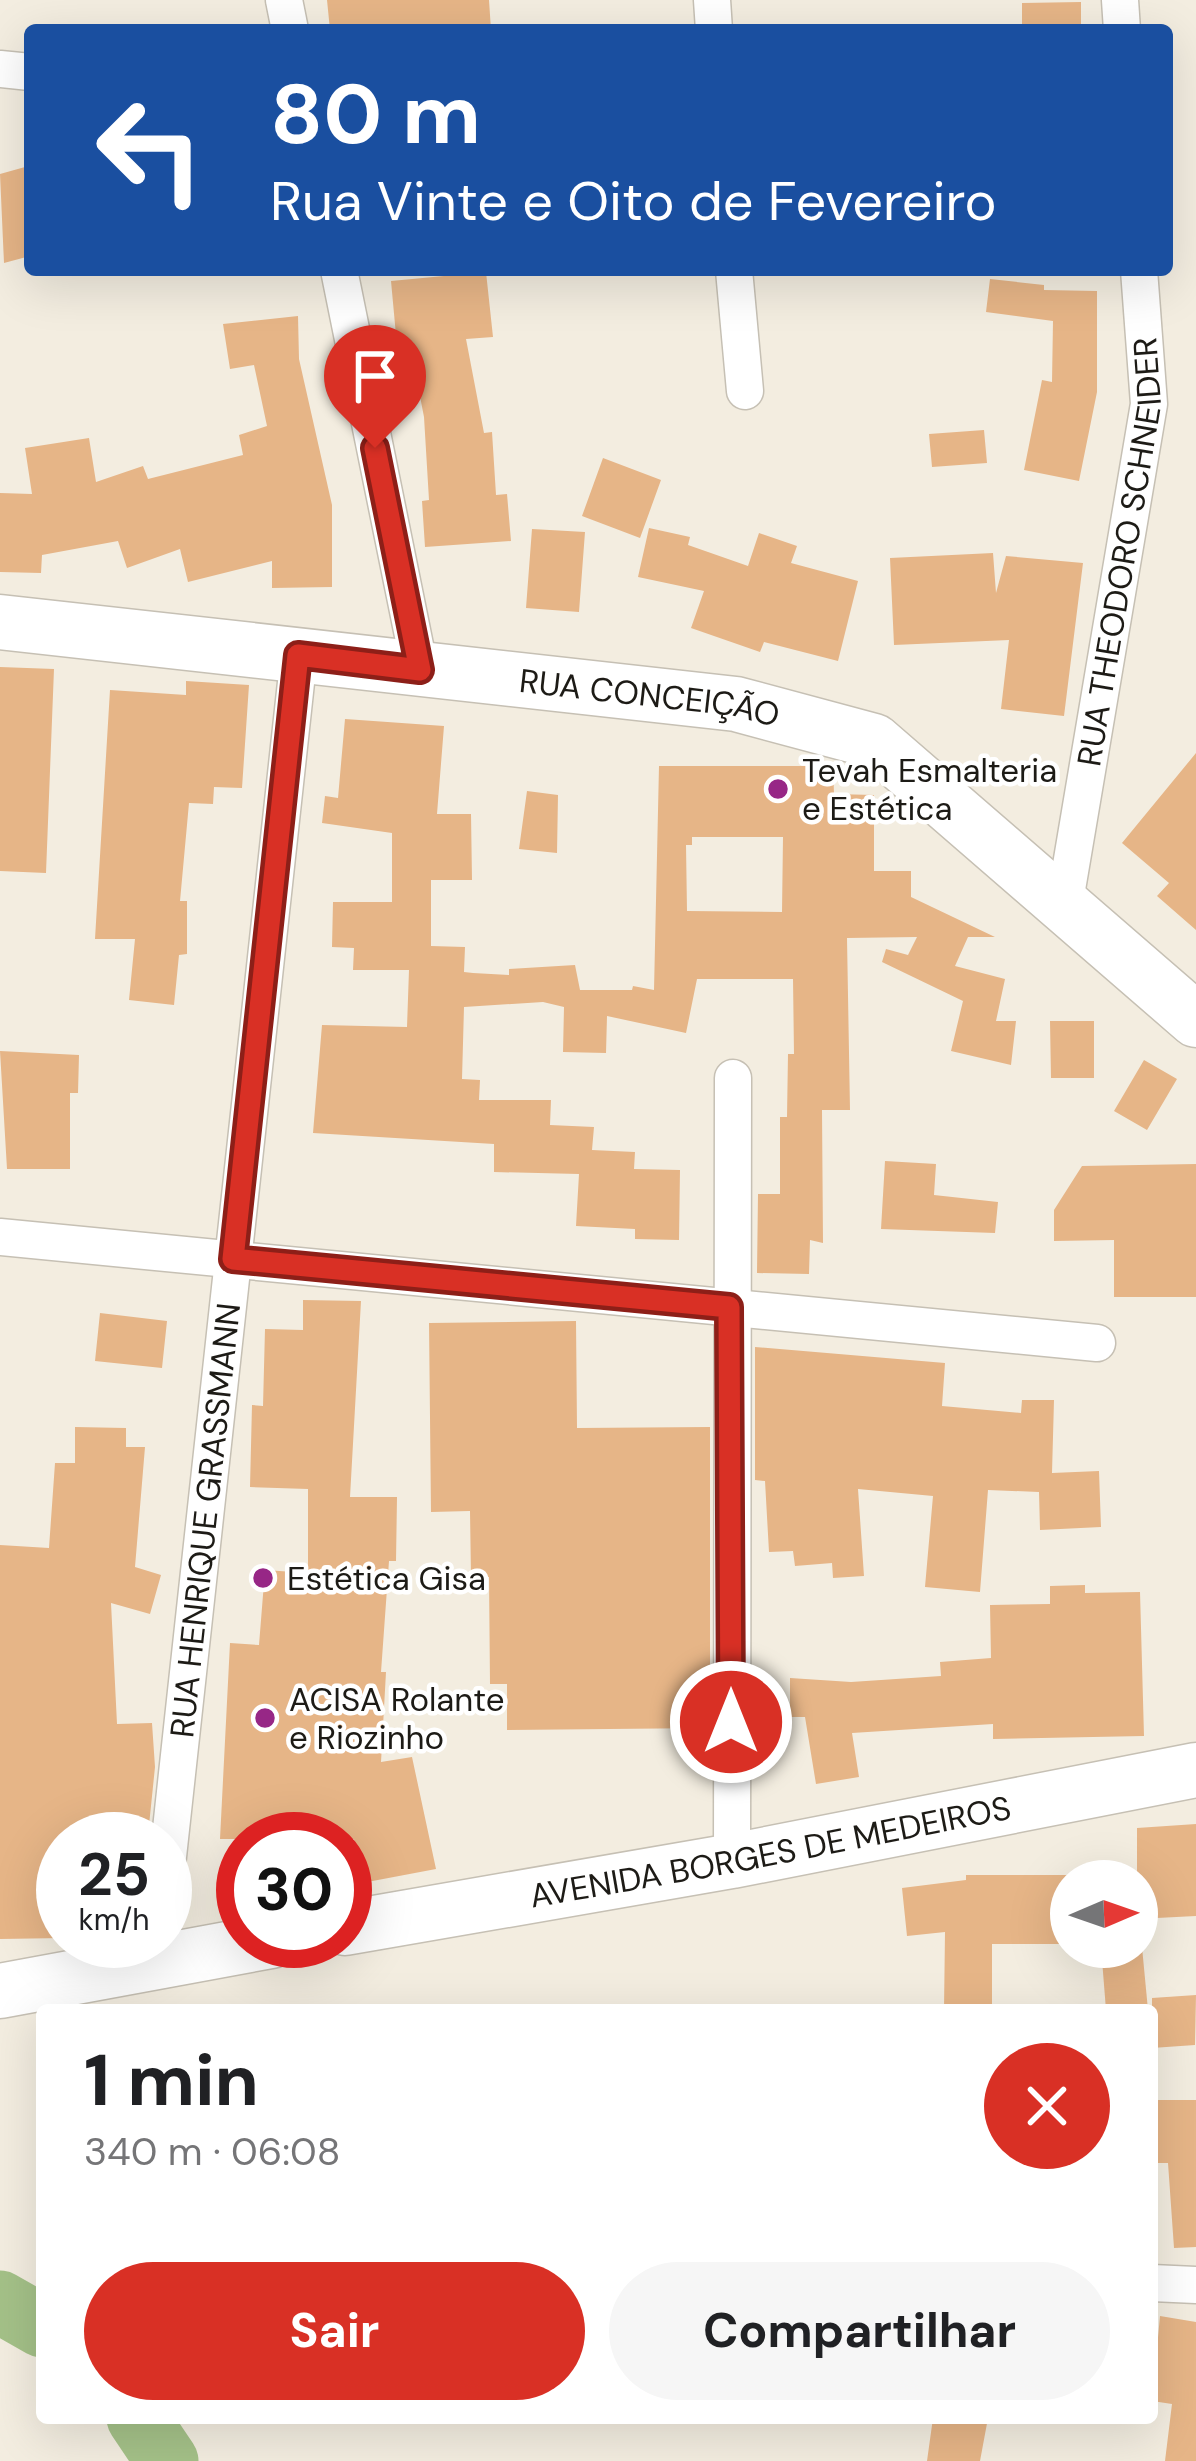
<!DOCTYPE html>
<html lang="pt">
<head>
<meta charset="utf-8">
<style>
	body { margin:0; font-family:"DM Sans",sans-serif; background:#f6f6f6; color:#202124; height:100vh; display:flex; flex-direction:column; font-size:45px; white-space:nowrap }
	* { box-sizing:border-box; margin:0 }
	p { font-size:39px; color:#757577 }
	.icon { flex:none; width:66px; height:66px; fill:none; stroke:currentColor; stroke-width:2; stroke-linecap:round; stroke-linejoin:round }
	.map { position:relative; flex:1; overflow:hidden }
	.sheet { position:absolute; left:36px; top:2004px; width:1122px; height:420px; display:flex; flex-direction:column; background:#fff; border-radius:12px; box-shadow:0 12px 48px #0002 }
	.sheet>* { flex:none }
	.top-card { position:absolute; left:24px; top:24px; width:1149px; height:252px; border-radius:12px; box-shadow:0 12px 48px #0002; background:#1a4fa0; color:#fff; overflow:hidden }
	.needle { width:78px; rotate:88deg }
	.tools { position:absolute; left:1050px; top:1860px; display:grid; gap:24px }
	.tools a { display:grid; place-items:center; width:108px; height:108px; border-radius:50%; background:#fff; box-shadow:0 12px 48px #0002; font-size:60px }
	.speed { position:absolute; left:36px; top:1812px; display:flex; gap:24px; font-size:60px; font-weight:700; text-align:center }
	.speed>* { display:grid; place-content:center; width:156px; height:156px; border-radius:50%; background:#fff; box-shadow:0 12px 48px #0002; line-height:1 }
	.speed small { font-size:30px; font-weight:400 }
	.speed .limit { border:18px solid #d22; background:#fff; color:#111 }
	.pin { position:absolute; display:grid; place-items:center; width:102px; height:102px; color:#fff; margin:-123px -51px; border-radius:50% 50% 50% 0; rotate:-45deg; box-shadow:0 0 12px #0007 }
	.pin .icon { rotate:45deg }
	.me { position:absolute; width:132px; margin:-66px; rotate:0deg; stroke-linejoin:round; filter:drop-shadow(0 0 9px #0008) }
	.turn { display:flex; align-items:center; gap:42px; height:252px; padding:0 48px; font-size:54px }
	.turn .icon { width:156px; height:156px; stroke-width:2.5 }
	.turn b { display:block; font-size:84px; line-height:102px }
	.round { display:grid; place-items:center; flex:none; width:126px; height:126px; border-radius:63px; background:#f6f6f6 }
	.head { display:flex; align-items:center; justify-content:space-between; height:204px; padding:0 48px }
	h1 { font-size:72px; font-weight:700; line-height:90px }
	.cta { display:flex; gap:24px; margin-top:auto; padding:24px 48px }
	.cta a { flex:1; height:138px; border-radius:72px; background:#d93025; color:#fff; font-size:48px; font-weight:700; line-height:138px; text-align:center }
	.cta a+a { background:#f6f6f6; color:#202124 }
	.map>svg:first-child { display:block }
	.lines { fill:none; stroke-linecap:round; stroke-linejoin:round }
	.river { stroke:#a4c188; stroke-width:63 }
	.building { fill:#e6b587; fill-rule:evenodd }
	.street-casing { stroke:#c6c0b4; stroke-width:39 }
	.secondary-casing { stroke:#c6c0b4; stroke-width:57 }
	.street { stroke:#fff; stroke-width:36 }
	.secondary { stroke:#fff; stroke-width:54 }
	.route-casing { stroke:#8d1f18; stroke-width:30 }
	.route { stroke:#d93025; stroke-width:21 }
	.poi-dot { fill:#972786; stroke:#fff; stroke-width:4.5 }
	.labels { text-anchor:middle; stroke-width:9; stroke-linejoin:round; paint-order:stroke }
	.street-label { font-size:33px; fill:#1d1b16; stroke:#fff }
	.poi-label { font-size:33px; fill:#1d1b16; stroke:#fff; text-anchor:start }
</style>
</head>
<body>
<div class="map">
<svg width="1196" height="2461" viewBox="0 0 1196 2461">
	<rect width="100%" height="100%" fill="#f3ede0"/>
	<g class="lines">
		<!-- river -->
		<path class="river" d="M 0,2302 L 42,2326
			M 138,2418 L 167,2461"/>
	</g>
	<!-- building -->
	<path class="building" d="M 327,0 L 489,0 L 491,30 L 330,30 Z
		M 1081,2 L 1081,30 L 1022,30 L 1022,3 Z
		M 25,167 L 30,256 L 4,263 L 0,174 Z
		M 486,272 L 493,337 L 466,339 L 484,433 L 492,432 L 496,495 L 507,494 L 511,541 L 425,547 L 422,501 L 429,500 L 424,417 L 410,345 L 397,346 L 391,281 Z
		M 990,279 L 1044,285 L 1044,290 L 1097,291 L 1097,392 L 1079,481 L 1024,470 L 1042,380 L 1052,382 L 1053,321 L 986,312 Z
		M 298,316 L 299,359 L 332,505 L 332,587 L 272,588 L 272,561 L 188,582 L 180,549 L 127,568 L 118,541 L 42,555 L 41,573 L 0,572 L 0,493 L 32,494 L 25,448 L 89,438 L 96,482 L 143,466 L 148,479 L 243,455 L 239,435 L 267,426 L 254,365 L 230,369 L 223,324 Z
		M 984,430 L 987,463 L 932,467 L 929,434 Z
		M 603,458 L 661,480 L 640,538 L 582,516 Z
		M 649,528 L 690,537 L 688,545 L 748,566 L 759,533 L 797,546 L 791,563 L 858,581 L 838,661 L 764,642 L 760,652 L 691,628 L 704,591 L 638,577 Z
		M 532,529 L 585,532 L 579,612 L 526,608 Z
		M 993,553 L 996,593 L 1006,556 L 1083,563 L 1064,716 L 1001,709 L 1009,640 L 894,645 L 890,558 Z
		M 0,667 L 54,669 L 46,873 L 0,871 Z
		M 186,681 L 249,685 L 242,788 L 214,787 L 213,804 L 189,803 L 180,901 L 187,901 L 187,954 L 179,955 L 174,1005 L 129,1000 L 135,939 L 95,939 L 110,690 L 186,695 Z
		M 345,719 L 444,726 L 437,814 L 471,814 L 472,880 L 431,880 L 431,946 L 465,947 L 464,972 L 473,973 L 509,975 L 509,969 L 575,965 L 580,990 L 632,990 L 633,986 L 654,990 L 659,766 L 833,766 L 834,794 L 874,795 L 874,871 L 911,871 L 911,897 L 995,937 L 968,937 L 955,966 L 1005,979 L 996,1021 L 1016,1021 L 1011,1065 L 951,1051 L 963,1001 L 882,962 L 886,949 L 908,955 L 917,937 L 847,938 L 850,1110 L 822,1110 L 823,1243 L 810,1240 L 809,1274 L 757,1273 L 758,1194 L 780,1194 L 780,1117 L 787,1117 L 788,1054 L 794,1054 L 793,979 L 697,979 L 686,1033 L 607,1016 L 606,1053 L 563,1052 L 564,1007 L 543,1002 L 464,1007 L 462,1079 L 480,1080 L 479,1100 L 551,1100 L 550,1125 L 594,1127 L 592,1150 L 635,1152 L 634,1169 L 680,1170 L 679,1240 L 635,1239 L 635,1229 L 576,1226 L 579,1174 L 494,1172 L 494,1144 L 313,1133 L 322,1025 L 407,1027 L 409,970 L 353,970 L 354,948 L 332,947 L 333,902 L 392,902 L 392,833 L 322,823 L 325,796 L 338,798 ZM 692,837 L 783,837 L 782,912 L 687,911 L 686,845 L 692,845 Z
		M 1196,753 L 1196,930 L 1157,896 L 1169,883 L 1122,843 Z
		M 527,791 L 558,795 L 557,853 L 519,849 Z
		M 1050,1021 L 1094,1021 L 1094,1078 L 1051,1078 Z
		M 0,1051 L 79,1055 L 78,1093 L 70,1093 L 70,1169 L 7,1169 Z
		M 1144,1060 L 1177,1079 L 1147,1130 L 1114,1111 Z
		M 885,1161 L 936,1164 L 934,1195 L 998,1202 L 995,1233 L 881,1229 Z
		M 1196,1164 L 1196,1297 L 1114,1297 L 1114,1240 L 1054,1241 L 1054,1210 L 1082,1166 Z
		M 303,1300 L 361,1301 L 350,1497 L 397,1497 L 396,1561 L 389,1561 L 381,1672 L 386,1672 L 381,1762 L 412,1757 L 436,1869 L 362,1883 L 354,1839 L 220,1839 L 230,1643 L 259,1645 L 265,1570 L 308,1573 L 308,1489 L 250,1487 L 252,1405 L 263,1406 L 265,1329 L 303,1330 Z
		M 100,1313 L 167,1321 L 162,1368 L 95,1361 Z
		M 576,1321 L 577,1428 L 710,1427 L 710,1728 L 507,1730 L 507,1684 L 490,1684 L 489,1577 L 471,1577 L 470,1511 L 431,1512 L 429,1323 Z
		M 755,1347 L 945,1363 L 942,1406 L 1021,1413 L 1022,1400 L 1054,1400 L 1052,1473 L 1099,1471 L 1101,1527 L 1040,1530 L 1039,1492 L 988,1490 L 980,1592 L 925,1587 L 933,1496 L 858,1489 L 864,1576 L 833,1578 L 832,1563 L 795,1566 L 793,1551 L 769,1552 L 765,1481 L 755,1480 Z
		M 75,1427 L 126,1428 L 126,1447 L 145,1447 L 135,1567 L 161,1575 L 150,1614 L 111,1603 L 117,1724 L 152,1723 L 155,1767 L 148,1835 L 63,1839 L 63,1938 L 0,1939 L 0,1545 L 49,1548 L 55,1463 L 75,1463 Z
		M 1085,1585 L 1085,1593 L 1140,1592 L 1144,1736 L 993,1739 L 993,1724 L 852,1733 L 859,1777 L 816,1784 L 805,1717 L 790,1717 L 790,1678 L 851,1682 L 941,1676 L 940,1662 L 991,1658 L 990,1605 L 1050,1604 L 1050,1586 Z
		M 1196,1824 L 1196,1916 L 1137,1919 L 1137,1828 Z
		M 966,1875 L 1071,1875 L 1071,1944 L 992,1944 L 992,2010 L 944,2010 L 945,1932 L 907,1936 L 902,1888 L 966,1880 Z
		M 1101,1947 L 1142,1947 L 1148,2010 L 1106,2010 Z
		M 1196,1995 L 1195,2045 L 1152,2048 L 1152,1998 Z
		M 1152,2100 L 1196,2100 L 1196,2247 L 1174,2248 L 1168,2163 L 1152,2163 Z
		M 1160,2316 L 1196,2322 L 1196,2461 L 1165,2461 L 1172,2404 L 1152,2401 Z
		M 933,2418 L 988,2418 L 980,2461 L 927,2461 Z"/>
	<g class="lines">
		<defs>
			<g id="street">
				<path d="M 284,0 L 290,30"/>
				<path d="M 712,0 L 714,30"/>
				<path d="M 1120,0 L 1122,30"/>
				<path d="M 0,69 L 30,72"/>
				<path d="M 339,270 L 420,670"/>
				<path d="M 734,270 L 745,391"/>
				<path id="s1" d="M 1065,901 L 1149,404 L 1139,270"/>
				<path d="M 0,1237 L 1097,1343"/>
				<path d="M 732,1861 L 733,1078"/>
				<path id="s2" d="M 165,1884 L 299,655"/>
				<path d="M 1152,2283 L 1196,2285"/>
			</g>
			<g id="secondary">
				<path id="s3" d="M 0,622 L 736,704 L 874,741 L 1196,1020"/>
				<path id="s4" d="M 345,1928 L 732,1861 L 1196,1770"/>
				<path d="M 0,1991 L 271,1941"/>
			</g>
		</defs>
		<!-- street casing -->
		<use href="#street" class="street-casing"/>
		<!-- secondary casing -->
		<use href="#secondary" class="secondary-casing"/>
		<!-- street -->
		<use href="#street" class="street"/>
		<!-- secondary -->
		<use href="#secondary" class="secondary"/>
	</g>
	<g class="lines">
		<defs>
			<path id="route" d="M 375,448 L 420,670 L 298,655 L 233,1259 L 729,1307 L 731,1722"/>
		</defs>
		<!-- route casing -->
		<use href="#route" class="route-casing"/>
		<!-- route -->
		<use href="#route" class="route"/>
	</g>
	<!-- markers -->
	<g class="poi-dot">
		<circle cx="778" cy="789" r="12"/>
		<circle cx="263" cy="1578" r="12"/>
		<circle cx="265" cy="1718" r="12"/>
	</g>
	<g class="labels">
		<!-- street labels -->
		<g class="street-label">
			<text dy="12" stroke="none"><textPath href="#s1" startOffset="354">RUA THEODORO SCHNEIDER</textPath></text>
			<text dy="12" stroke="none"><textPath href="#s3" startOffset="654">RUA CONCEIÇÃO</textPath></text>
			<text dy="12" stroke="none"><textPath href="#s2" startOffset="366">RUA HENRIQUE GRASSMANN</textPath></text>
			<text dy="12" stroke="none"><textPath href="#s4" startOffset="432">AVENIDA BORGES DE MEDEIROS</textPath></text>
		</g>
		<!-- poi labels -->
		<g class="poi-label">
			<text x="802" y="782">Tevah Esmalteria<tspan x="802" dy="38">e Estética</tspan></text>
			<text x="287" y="1590">Estética Gisa</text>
			<text x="289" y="1711">ACISA Rolante<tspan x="289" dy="38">e Riozinho</tspan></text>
		</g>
	</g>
</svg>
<div class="tools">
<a><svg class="needle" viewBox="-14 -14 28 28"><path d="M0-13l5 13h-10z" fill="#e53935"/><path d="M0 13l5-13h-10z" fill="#757577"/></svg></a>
</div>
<div class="speed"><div>25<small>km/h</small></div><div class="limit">30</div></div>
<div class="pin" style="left:375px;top:448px;background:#d93025"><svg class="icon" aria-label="arrive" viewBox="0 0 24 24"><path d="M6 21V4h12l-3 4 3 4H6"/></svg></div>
<svg class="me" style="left:731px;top:1722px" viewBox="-20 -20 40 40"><circle r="17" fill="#d93025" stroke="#fff" stroke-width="3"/><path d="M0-11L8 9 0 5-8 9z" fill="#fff"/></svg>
<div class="top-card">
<div class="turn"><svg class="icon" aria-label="left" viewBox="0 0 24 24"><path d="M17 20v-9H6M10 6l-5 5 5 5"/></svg><div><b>80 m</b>Rua Vinte e Oito de Fevereiro</div></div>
</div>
<section class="sheet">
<div class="head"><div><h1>1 min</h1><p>340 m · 06:08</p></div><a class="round" style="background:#d93025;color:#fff"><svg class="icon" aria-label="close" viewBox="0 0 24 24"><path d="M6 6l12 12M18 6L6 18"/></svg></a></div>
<div class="cta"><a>Sair</a><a>Compartilhar</a></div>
</section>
</div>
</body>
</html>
